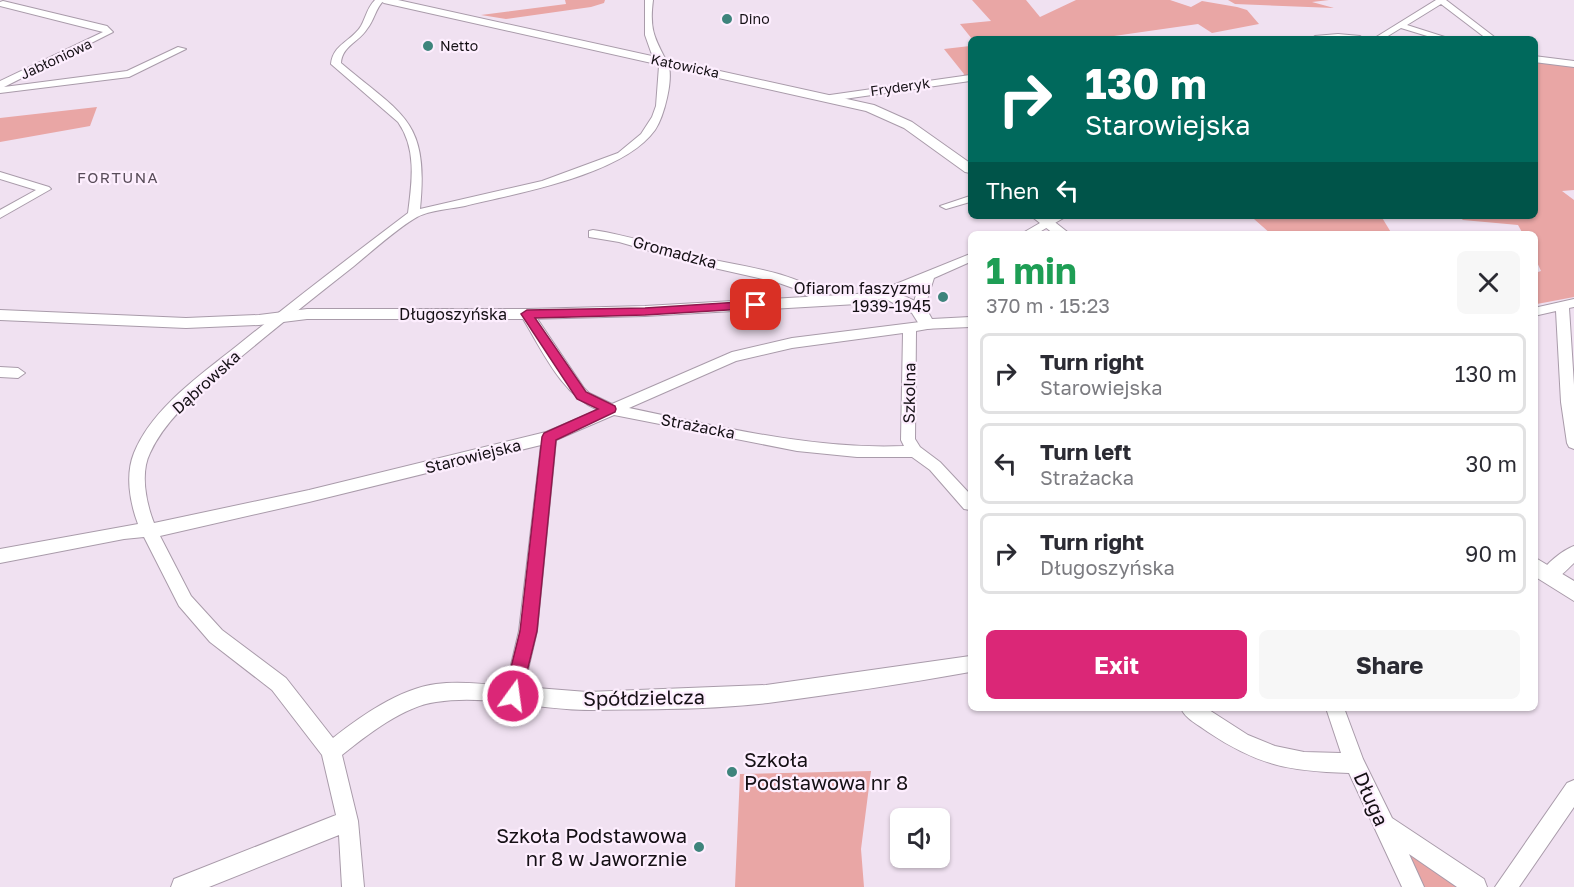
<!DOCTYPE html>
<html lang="en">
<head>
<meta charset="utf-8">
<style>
	body { margin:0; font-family:"Golos Text",sans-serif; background:#f7f7f7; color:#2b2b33; height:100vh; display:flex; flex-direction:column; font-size:22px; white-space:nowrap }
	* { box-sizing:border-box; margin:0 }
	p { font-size:20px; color:#7c7c81 }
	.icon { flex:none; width:33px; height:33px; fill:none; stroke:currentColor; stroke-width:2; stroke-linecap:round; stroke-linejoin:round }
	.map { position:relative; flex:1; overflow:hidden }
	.drawer { position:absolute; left:968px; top:231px; width:570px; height:480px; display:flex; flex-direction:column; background:#fff; border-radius:9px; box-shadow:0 2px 4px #0004 }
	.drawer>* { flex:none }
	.guide { position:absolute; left:968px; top:36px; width:570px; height:183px; border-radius:9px; box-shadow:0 2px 4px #0004; background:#00695c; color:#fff; overflow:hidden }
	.buttons { position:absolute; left:890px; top:808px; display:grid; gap:12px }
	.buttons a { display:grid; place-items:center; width:60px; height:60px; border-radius:9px; background:#fff; box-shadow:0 2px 4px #0004; font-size:30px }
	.pin { position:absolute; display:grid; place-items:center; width:51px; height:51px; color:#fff; margin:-26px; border-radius:12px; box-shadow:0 3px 9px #0006 }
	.me { position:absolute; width:66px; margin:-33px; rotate:14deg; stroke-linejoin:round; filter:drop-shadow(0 0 4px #0008) }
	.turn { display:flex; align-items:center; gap:21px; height:126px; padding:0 18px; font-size:27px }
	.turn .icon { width:78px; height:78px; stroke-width:2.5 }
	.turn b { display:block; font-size:42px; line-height:51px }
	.then { display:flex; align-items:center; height:57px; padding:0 18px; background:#0003; gap:12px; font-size:22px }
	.round { display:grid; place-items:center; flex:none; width:63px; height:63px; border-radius:9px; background:#f7f7f7 }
	.summary { display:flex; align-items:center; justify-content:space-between; height:102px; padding:0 18px }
	h1 { font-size:36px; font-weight:700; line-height:45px; color:#1e9e55 }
	.action { display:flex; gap:12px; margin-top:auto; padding:12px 18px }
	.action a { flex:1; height:69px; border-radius:9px; background:#db2777; color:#fff; font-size:24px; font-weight:700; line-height:69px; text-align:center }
	.action a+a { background:#f7f7f7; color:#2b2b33 }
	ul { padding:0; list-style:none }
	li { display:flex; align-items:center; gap:18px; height:81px; margin:0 12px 9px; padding:0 6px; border:3px solid #e1e1e2; border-radius:9px }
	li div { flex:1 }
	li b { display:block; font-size:22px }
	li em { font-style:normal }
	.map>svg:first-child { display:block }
	.green { fill:#e9a6a5 }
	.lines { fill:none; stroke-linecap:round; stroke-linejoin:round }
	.minor-casing { stroke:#a99baa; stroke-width:2 }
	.tertiary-casing { stroke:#a99baa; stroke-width:2 }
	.minor { fill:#fff; fill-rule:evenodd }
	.tertiary { fill:#fff; fill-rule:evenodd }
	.route { fill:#db2777; stroke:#8e194d; stroke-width:1.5 }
	.poi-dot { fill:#3e847c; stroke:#fdeefe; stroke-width:2 }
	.labels { text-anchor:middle; stroke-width:4.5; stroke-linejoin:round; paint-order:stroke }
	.far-poi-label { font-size:14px; fill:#151015; stroke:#fdeefe; text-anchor:start }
	.far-street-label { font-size:14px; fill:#151015; stroke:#fdeefe }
	.far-neighbourhood-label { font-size:15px; letter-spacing:1.5px; fill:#584c59; stroke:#fdeefe }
	.street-label { font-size:16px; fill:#151015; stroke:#fdeefe }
	.poi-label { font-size:16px; fill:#151015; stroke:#fdeefe; text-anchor:end }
	.near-street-label { font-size:20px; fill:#151015; stroke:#fdeefe }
	.near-poi-label { font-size:20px; fill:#151015; stroke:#fdeefe; text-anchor:start }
</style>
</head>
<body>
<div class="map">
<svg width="1574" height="887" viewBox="0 0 1574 887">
	<rect width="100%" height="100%" fill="#f0e1f1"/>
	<!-- green -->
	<path class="green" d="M 565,0 L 605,0 L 604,3 L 591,7 L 506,19 L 481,15 L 566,4 Z
		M 972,0 L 1026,0 L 1040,17 L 1076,0 L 1170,0 L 1191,7 L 1202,1 L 1237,7 L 1247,10 L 1259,24 L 1212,33 L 1198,24 L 1093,39 L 972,39 L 960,24 L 991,21 Z
		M 1228,0 L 1329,0 L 1312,2 L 1334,8 L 1235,4 Z
		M 970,46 L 970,75 L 963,76 L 964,74 L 944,49 Z
		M 1535,62 L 1574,67 L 1574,190 L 1562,191 L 1574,200 L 1574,297 L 1537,304 L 1535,301 L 1535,273 L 1541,271 L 1535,258 L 1534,234 L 1523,234 L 1518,225 L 1463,220 L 1458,216 L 1534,216 Z
		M 97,107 L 90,126 L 0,142 L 0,118 Z
		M 1237,216 L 1381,216 L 1392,234 L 1271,234 L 1254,219 Z
		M 871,771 L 861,849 L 864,887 L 735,887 L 740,774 Z
		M 1409,854 L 1464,887 L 1422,887 L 1407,860 Z"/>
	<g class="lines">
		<defs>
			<path id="minor" d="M 384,0 C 375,9 375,19 367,29 C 359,42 342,46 341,63 C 403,116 429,119 420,209 L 542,181 L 618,153 L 641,134 L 652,117 L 656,106 L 659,66 L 651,52 L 645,35 L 645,0 L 653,0 C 649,31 655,39 668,64 C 674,78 664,117 655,130 C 623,175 518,193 465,206 C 451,209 430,210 417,217 C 397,228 368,255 349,270 C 311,300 273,330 236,361 C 205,388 168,414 150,453 C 140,473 146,503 154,523 L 309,490 L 546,432 L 598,410 C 560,394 541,347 520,314 L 527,310 L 532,311 L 584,388 L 589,393 L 612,404 L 732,352 L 792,338 L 928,321 L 935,325 L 933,328 L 916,331 L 915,439 L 920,447 L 940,462 L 970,494 L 970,510 L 964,509 L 930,470 L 912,457 L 857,457 L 797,451 L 614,415 L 556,440 L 537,631 L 524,687 L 587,692 L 766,685 L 970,656 L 970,672 C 903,684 835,694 768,703 C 709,710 649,709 590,710 C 539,710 487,694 436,702 C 404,706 367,735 342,755 L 358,821 L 364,887 L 342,887 L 339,835 L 209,887 L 171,887 L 174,879 L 336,815 L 322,755 L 272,690 L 210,642 L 179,606 L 144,537 L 124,539 L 0,563 L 0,549 L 138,524 C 130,503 125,475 134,453 C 152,408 202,374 238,345 C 294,300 351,256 408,213 C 412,182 417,149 398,122 L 331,64 C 333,44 352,41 361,26 C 366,17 367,8 375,0 ZM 903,333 L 901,440 L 904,446 C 814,450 717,426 629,408 L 736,361 L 792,348 ZM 541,445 L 519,631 L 506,686 C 483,684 459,681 436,684 C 399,689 361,716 333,738 L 286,678 L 222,630 L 191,596 L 160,536 L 309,502 Z
				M 1436,0 L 1446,0 L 1497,39 L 1487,39 L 1441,4 L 1407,25 L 1451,39 L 1437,39 L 1401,28 L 1383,39 L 1373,39 Z
				M 3,1 L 107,26 L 113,32 L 4,87 L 127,71 L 178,47 L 186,49 L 129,77 L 0,93 L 0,81 L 103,32 L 0,6 L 0,2 Z
				M 1338,34 L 1360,36 L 1364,39 L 1311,39 L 1315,36 Z
				M 1534,56 L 1574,61 L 1574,67 L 1534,62 Z
				M 970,75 L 970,81 L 830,101 L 825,98 L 830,95 Z
				M 0,172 L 49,187 L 51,189 L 0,218 L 0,210 L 36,190 L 0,179 Z
				M 970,196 L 970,202 L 946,209 L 940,206 Z
				M 1052,216 L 1067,216 L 1036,234 L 1021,234 Z
				M 593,230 C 629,235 661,247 696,256 C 730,265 807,272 829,301 L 823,305 L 793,288 L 776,282 L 692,263 L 619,242 L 589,237 L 589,231 Z
				M 970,254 L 970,262 L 934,278 L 923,312 L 913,312 L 912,309 L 919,284 L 886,297 L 880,293 L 881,290 Z
				M 1574,299 L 1574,307 L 1569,308 L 1574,385 L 1574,449 L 1569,447 L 1567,443 L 1561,402 L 1556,311 L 1534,316 L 1534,308 Z
				M 0,367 L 18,368 L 25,373 L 18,378 L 0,377 Z
				M 1574,546 L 1574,563 C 1565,571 1555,585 1542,580 L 1540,575 C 1545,564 1563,550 1574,546 Z
				M 1181,708 L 1206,708 L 1248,735 L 1275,746 L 1304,752 L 1341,753 L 1326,708 L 1344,708 L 1363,759 L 1392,818 L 1484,879 L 1487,887 L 1457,887 L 1409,854 L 1424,887 L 1402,887 L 1349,773 C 1290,771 1259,766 1208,732 C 1199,725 1185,719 1181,708 Z
				M 1574,780 L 1574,807 L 1519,887 L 1495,887 L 1567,783 Z"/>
			<path id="tertiary" d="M 379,0 L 398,0 L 874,105 L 912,122 L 970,163 L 970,173 L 965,172 L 904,128 L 866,111 L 384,3 Z
				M 1031,216 L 1047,216 L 1070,234 L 1054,234 Z
				M 886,288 L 924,305 L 932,319 L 970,317 L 970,327 L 922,329 L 912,313 L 884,298 L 857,304 L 645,316 L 527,319 L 307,319 L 259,325 L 186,328 L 0,320 L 0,310 L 186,318 L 259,315 L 307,309 L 527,309 L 645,306 L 857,294 Z
				M 1534,557 L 1574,581 L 1574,601 L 1534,576 Z"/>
		</defs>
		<!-- minor casing -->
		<use href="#minor" class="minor-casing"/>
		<!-- tertiary casing -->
		<use href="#tertiary" class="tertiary-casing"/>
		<!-- minor -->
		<use href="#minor" class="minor"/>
		<!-- tertiary -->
		<use href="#tertiary" class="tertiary"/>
	</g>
	<!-- route -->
	<path class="route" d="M 756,301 L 760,302 L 760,308 L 645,315 L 535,318 L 586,392 L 615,406 L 616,409 L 615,412 L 556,440 L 537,631 L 521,696 L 519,701 L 513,704 L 507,701 L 504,696 L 520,631 L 542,437 L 544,433 L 598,409 L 577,399 L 521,314 L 527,310 L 645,308 Z"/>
	<!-- markers -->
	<g class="poi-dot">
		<circle cx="727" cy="19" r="6"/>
		<circle cx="428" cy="46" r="6"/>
		<circle cx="943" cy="297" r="6"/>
		<circle cx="732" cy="772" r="6"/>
		<circle cx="699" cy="847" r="6"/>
	</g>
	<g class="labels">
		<!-- far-poi labels -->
		<g class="far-poi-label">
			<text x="739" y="24">Dino</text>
			<text x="440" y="51">Netto</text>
		</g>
		<!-- far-street labels -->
		<g class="far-street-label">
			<text transform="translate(56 59) rotate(-25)" y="5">Jabłoniowa</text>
			<text transform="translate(685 66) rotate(12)" y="5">Katowicka</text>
			<text transform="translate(900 87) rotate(-8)" y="5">Fryderyk</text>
		</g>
		<!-- far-neighbourhood labels -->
		<g class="far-neighbourhood-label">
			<text x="118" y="183">FORTUNA</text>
		</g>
		<!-- street labels -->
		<g class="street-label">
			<text transform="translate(675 252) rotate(15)" y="6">Gromadzka</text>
			<text x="453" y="320">Długoszyńska</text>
			<text transform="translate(206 382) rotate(-42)" y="6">Dąbrowska</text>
			<text transform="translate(909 393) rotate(-89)" y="6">Szkolna</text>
			<text transform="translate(698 426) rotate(11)" y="6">Strażacka</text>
			<text transform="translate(473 456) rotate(-14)" y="6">Starowiejska</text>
		</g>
		<!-- poi labels -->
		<g class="poi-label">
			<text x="931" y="294">Ofiarom faszyzmu<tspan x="931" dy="18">1939-1945</tspan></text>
		</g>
		<!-- near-street labels -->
		<g class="near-street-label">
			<text transform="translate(644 698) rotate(-1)" y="7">Spółdzielcza</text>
			<text transform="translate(1371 799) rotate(66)" y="7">Długa</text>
		</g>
		<!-- near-poi labels -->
		<g class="near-poi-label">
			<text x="744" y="767">Szkoła<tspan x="744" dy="23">Podstawowa nr 8</tspan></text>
			<text x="687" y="843" text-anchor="end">Szkoła Podstawowa<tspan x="687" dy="23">nr 8 w Jaworznie</tspan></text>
		</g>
	</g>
</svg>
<div class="buttons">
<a><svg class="icon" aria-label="sound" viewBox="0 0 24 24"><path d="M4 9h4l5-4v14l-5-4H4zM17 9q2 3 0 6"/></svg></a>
</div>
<div class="pin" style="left:756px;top:305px;background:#d93025"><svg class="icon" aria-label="arrive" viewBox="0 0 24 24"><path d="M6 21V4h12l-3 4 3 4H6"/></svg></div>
<svg class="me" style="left:513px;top:696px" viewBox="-20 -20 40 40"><circle r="17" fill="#db2777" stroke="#fff" stroke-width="3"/><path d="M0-11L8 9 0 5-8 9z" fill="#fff"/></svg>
<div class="guide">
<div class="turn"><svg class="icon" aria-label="right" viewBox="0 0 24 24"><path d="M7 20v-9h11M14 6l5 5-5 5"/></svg><div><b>130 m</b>Starowiejska</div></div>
<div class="then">Then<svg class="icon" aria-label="left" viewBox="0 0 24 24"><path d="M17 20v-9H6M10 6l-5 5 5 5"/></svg></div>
</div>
<section class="drawer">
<div class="summary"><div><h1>1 min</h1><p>370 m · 15:23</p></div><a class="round"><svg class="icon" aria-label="close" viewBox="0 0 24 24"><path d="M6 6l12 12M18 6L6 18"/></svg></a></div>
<ul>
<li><svg class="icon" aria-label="right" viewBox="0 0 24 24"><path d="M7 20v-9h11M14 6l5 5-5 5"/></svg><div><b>Turn right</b><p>Starowiejska</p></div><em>130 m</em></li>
<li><svg class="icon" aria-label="left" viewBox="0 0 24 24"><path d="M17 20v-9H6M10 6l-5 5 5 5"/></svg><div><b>Turn left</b><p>Strażacka</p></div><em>30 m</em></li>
<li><svg class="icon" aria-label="right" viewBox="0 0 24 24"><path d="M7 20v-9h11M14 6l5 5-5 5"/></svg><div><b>Turn right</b><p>Długoszyńska</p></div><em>90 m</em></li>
</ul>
<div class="action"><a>Exit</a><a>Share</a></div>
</section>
</div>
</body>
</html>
